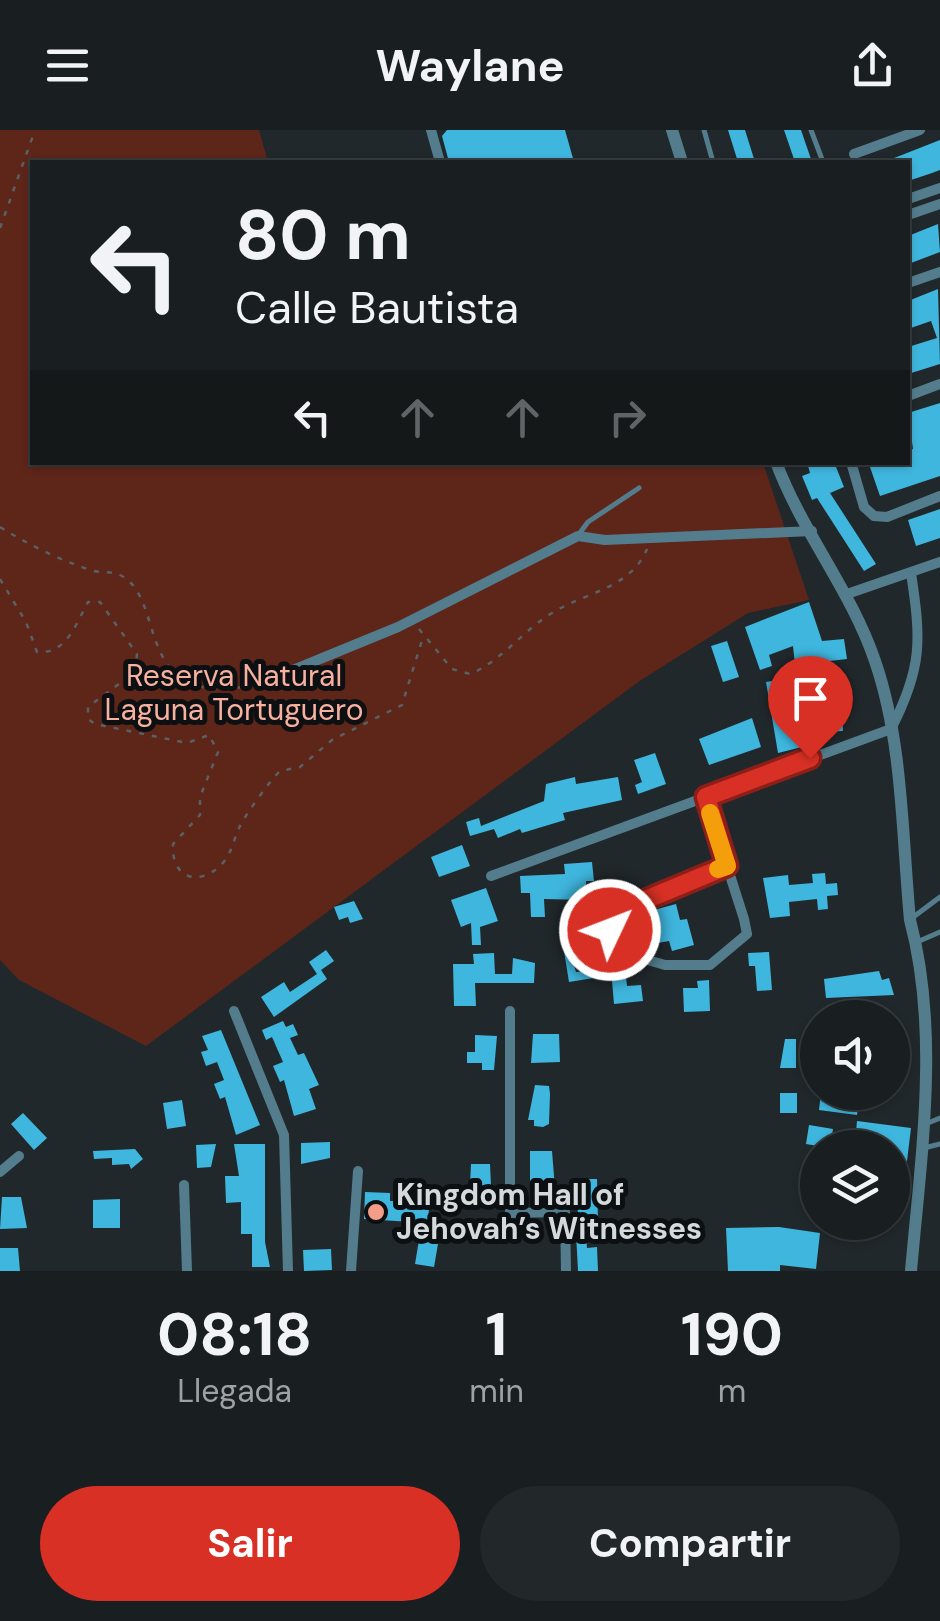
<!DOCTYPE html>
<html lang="es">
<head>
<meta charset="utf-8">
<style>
	body { margin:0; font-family:"DM Sans",sans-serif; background:#222729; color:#f1f3f6; height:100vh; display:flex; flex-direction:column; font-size:38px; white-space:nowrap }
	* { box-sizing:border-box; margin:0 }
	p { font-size:32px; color:#9fa2a5 }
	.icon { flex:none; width:55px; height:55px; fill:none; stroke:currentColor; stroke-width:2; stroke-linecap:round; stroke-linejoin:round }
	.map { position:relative; height:1141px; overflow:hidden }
	.details { display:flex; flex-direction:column; background:#191e20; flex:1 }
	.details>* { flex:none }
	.banner { position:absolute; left:30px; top:30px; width:880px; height:305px; border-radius:0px; box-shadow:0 2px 8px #0004,0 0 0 2px #373c3e; background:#191e20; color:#f1f3f6; overflow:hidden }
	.tools { position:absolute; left:800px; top:870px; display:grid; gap:20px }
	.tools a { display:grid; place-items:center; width:110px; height:110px; border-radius:50%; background:#191e20; box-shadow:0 2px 8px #0004,0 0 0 2px #373c3e; font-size:50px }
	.pin { position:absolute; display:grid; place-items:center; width:85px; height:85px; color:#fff; margin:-102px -42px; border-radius:50% 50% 50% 0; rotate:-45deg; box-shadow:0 0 10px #0007 }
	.pin .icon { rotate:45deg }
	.me { position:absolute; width:110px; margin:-55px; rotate:47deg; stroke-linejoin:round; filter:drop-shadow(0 0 8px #0008) }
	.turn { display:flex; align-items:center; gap:35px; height:210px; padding:0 40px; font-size:45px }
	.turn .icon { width:130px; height:130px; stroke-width:2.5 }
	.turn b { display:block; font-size:70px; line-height:85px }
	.lanes { display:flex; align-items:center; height:95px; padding:0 40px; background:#0003; justify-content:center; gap:50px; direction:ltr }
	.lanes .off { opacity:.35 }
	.eta { display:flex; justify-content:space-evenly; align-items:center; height:170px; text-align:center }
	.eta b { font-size:60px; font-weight:700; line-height:70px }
	.cta { display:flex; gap:20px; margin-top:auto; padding:20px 40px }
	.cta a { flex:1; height:115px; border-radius:60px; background:#d93025; color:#fff; font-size:40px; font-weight:700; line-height:115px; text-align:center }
	.cta a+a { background:#222729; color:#f1f3f6 }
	header { display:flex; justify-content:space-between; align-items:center; height:130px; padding:0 40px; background:#191e20; font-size:45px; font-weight:700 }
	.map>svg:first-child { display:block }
	.green { fill:#5e2519 }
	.building { fill:#3fb6de }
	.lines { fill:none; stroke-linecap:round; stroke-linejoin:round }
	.path { stroke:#5a6063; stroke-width:2.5; stroke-dasharray:5 8; stroke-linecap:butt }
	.service { stroke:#537d8d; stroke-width:5 }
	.minor { stroke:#537d8d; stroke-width:10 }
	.tertiary { stroke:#537d8d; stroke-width:12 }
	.route-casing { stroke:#8d1f18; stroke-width:25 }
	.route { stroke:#d93025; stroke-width:18 }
	.slow { stroke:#f59e0b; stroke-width:18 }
	.poi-dot { fill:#f49e89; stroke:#0d1012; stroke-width:4 }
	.labels { text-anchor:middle; stroke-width:10; stroke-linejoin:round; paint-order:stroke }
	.park-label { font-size:30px; fill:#f8b09f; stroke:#0d1012 }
	.poi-label { font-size:30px; font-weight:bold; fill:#d4d9db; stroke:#0d1012; text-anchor:start }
</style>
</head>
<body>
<header><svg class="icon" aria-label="menu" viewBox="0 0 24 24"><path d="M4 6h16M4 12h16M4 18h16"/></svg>Waylane<svg class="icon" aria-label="share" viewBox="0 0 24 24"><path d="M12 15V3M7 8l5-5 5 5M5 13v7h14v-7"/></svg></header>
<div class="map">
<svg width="940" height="1141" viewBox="0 0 940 1141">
	<rect width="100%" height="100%" fill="#21282b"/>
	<!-- green -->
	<path class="green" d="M 0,0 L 259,0 L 268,32 L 32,32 L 32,332 L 763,333 L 809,470 L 748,483 L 641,550 L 146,916 L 19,850 L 0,830 Z"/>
	<!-- building -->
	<path class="building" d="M 447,0 L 565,0 L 574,32 L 449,32 L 442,6 Z
		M 728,0 L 745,0 L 755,32 L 738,32 Z
		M 784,0 L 801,0 L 812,32 L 795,32 Z
		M 940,10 L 940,40 L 932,43 L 908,51 L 908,32 L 884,32 Z
		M 938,94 L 940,122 L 911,133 L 908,106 Z
		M 938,159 L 940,234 L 908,244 L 908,217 L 937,208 L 931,191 L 908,199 L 908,171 Z
		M 940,273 L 940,346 L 880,366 L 870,337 L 908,332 L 908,321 L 913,319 L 908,283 Z
		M 807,332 L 834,332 L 844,357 L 830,363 L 876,434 L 864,441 L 817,368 L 812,370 L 802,346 L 810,343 Z
		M 940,379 L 940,408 L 916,416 L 908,390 Z
		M 809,472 L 822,511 L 844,509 L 847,529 L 795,535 L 793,516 L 769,525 L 772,536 L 760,540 L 745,497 Z
		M 727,511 L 739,547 L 723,552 L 711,516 Z
		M 784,549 L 787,599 L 803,596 L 802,570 L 841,568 L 843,601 L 805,603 L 806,616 L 778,623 L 766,552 Z
		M 752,588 L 761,617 L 709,635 L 699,609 Z
		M 655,623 L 666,654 L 638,664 L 635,655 L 642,652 L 634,630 Z
		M 575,647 L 576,654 L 618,647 L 622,670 L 563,683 L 565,690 L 522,703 L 520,699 L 498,708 L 494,699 L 470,706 L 466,692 L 479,688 L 481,696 L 544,671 L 546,654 Z
		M 462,715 L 470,736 L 439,747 L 431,727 Z
		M 592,732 L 594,751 L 586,751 L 587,770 L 544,769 L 545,787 L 531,787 L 530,763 L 521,763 L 520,746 L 565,744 L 564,734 Z
		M 825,743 L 826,754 L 837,753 L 838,765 L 827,766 L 828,779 L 818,780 L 817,769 L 789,772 L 790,786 L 770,788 L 763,748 L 788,745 L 789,755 L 813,753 L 812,744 Z
		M 486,758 L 498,791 L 480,797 L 481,815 L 472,815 L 471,793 L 461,797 L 451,770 Z
		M 354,771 L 363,789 L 350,793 L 348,787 L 339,790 L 334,777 Z
		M 676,774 L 680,790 L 687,789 L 694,815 L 672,821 L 669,811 L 636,817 L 628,787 Z
		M 592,809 L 595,830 L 574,835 L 576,842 L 599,840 L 600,847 L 569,852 L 564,821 L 575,820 L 574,812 Z
		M 326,820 L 334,831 L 321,840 L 327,849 L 274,887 L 261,867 L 284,852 L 290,862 L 317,844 L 309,832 Z
		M 769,822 L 772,860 L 757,861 L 755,836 L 749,836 L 748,823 Z
		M 494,823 L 495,844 L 512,844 L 513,828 L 535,833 L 534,853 L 475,853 L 476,876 L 454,876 L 453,834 L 474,834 L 473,824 Z
		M 625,838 L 627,856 L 641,855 L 643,871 L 614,874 L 611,839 Z
		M 879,841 L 882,850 L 889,848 L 894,865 L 826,868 L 824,849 Z
		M 709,850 L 710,881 L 684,882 L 683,858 L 698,858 L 697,851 Z
		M 283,891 L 286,897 L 293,894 L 298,905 L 290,908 L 298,925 L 304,923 L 319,955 L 309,959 L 316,979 L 294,986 L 284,950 L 280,952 L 273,936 L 283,932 L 272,907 L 266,910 L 262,900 Z
		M 221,900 L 260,995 L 236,1005 L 225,967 L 220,969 L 214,954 L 224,950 L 217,932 L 206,936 L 201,922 L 208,920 L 202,906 Z
		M 533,904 L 559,904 L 560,932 L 531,933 Z
		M 475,905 L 497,906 L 494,940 L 482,940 L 482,933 L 467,933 L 467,922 L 475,922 Z
		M 785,909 L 796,909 L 796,938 L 780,938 Z
		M 535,955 L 549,956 L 550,964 L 549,994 L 543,997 L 534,996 L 534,990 L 528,990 Z
		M 821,962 L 860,962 L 857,985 L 819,980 Z
		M 780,963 L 797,963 L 797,983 L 780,983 Z
		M 182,970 L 186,996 L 167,999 L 163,973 Z
		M 23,983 L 47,1008 L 34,1020 L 11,994 Z
		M 857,991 L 911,998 L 907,1031 L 892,1029 L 892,1018 L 855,1013 Z
		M 809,995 L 833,999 L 830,1018 L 806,1014 Z
		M 330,1012 L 330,1028 L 301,1034 L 301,1013 Z
		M 216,1014 L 211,1037 L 197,1038 L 196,1015 Z
		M 234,1014 L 265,1014 L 265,1112 L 270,1137 L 252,1137 L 252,1104 L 241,1104 L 241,1072 L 226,1073 L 225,1046 L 239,1046 Z
		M 135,1019 L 143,1029 L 131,1039 L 129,1034 L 112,1035 L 112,1028 L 94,1029 L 93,1021 Z
		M 530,1021 L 552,1021 L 555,1058 L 541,1058 L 541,1066 L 530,1066 Z
		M 471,1034 L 490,1034 L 491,1056 L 470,1055 Z
		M 577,1049 L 597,1049 L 598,1090 L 578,1090 Z
		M 365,1062 L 390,1063 L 390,1071 L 401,1071 L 401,1075 L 429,1077 L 428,1093 L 364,1089 Z
		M 2,1067 L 21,1067 L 27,1098 L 0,1099 Z
		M 120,1069 L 120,1098 L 93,1098 L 93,1070 Z
		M 779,1097 L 820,1103 L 816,1139 L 780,1135 L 780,1141 L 728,1141 L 726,1098 Z
		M 576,1103 L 586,1103 L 587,1118 L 597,1117 L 598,1141 L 578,1141 Z
		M 419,1110 L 438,1114 L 434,1137 L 415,1134 Z
		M 0,1118 L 18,1118 L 20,1141 L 0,1141 Z
		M 331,1119 L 332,1140 L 304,1141 L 303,1120 Z"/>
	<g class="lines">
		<!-- path -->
		<path class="path" d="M 0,98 L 35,0
			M 0,397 C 29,415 58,429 90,440 C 99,443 112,441 120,445 C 168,468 131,578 249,556
			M 0,449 L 26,492 L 37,522 C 66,525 76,494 88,472 L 100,472 L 137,524 L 135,542 L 88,577 L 88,589 L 95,594 L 187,613 L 209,605 L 218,622 L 200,667 L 200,685 L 173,714 C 171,748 198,758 222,734 C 232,723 233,711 239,698 C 245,685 269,652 280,641 L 300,637 L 332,610 L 402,575 L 423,507
			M 419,499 L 452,539 L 470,544 C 504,530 526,496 559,479 C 590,462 632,456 647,419"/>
		<!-- service -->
		<path class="service" d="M 704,0 L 713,32
			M 811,0 L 823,32
			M 579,404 L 588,392 L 639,358
			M 912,788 L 940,767
			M 917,812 L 940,802
			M 928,993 L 940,988
			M 924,1018 L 940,1014"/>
		<!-- minor -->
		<path class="minor" d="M 431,0 L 440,32
			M 854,24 L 920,0
			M 908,69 L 940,58
			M 908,85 L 940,74
			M 908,153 L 940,142
			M 908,266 L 940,254
			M 851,332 L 864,377 L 874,386 L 887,387 L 940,366
			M 847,464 L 940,432
			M 259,554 L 398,497 L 578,406 L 605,410 L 812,401
			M 705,667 L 744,789 L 747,804 L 710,835 L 665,835 L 617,821 L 610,800 L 614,783 L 727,736
			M 491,746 L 891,599 C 923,537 921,509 911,443
			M 234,881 L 284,1005 L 288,1141
			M 510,881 L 510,1083 L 565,1082 L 566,1141
			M 0,1042 L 19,1026
			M 184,1055 L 187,1141
			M 351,1141 L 358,1041"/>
		<!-- tertiary -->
		<path class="tertiary" d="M 672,0 L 682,32
			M 776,332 C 802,402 851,460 875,531 C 903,612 902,706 910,790 C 940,902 921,1026 911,1141"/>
	</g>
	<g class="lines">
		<defs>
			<path id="route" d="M 610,800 L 614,783 L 727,736 L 706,667 L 810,628"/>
		</defs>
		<!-- route casing -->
		<use href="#route" class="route-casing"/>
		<!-- route -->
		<use href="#route" class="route"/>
		<!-- slow -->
		<path class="slow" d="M 710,683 L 727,736 L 718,739"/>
	</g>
	<!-- markers -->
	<circle class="poi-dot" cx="376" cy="1082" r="10"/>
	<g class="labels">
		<!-- park labels -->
		<g class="park-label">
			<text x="234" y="556">Reserva Natural<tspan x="234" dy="34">Laguna Tortuguero</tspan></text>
		</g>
		<!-- poi labels -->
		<g class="poi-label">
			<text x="396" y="1075">Kingdom Hall of<tspan x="396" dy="34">Jehovah’s Witnesses</tspan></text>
		</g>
	</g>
</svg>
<div class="tools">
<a><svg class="icon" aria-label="sound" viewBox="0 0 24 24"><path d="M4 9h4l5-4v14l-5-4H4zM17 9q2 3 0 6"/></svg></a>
<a><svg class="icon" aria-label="layers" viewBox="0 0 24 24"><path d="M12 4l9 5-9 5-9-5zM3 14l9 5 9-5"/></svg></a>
</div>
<div class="pin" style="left:810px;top:628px;background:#d93025"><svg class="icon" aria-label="arrive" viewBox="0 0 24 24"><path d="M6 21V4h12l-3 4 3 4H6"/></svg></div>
<svg class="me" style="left:610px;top:800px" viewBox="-20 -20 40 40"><circle r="17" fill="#d93025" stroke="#fff" stroke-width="3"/><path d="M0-11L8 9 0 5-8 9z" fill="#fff"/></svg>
<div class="banner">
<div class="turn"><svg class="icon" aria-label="left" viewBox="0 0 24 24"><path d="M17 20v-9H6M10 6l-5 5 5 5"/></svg><div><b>80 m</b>Calle Bautista</div></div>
<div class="lanes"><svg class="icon" aria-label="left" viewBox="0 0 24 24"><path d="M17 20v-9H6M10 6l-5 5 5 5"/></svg><svg class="icon off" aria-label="ahead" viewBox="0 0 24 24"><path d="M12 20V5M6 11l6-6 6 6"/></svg><svg class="icon off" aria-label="ahead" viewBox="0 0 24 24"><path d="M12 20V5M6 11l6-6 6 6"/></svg><svg class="icon off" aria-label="right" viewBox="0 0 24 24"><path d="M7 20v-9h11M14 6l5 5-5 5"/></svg></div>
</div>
</div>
<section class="details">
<div class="eta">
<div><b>08:18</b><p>Llegada</p></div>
<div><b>1</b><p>min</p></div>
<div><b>190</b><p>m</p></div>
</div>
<div class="cta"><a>Salir</a><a>Compartir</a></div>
</section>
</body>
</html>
